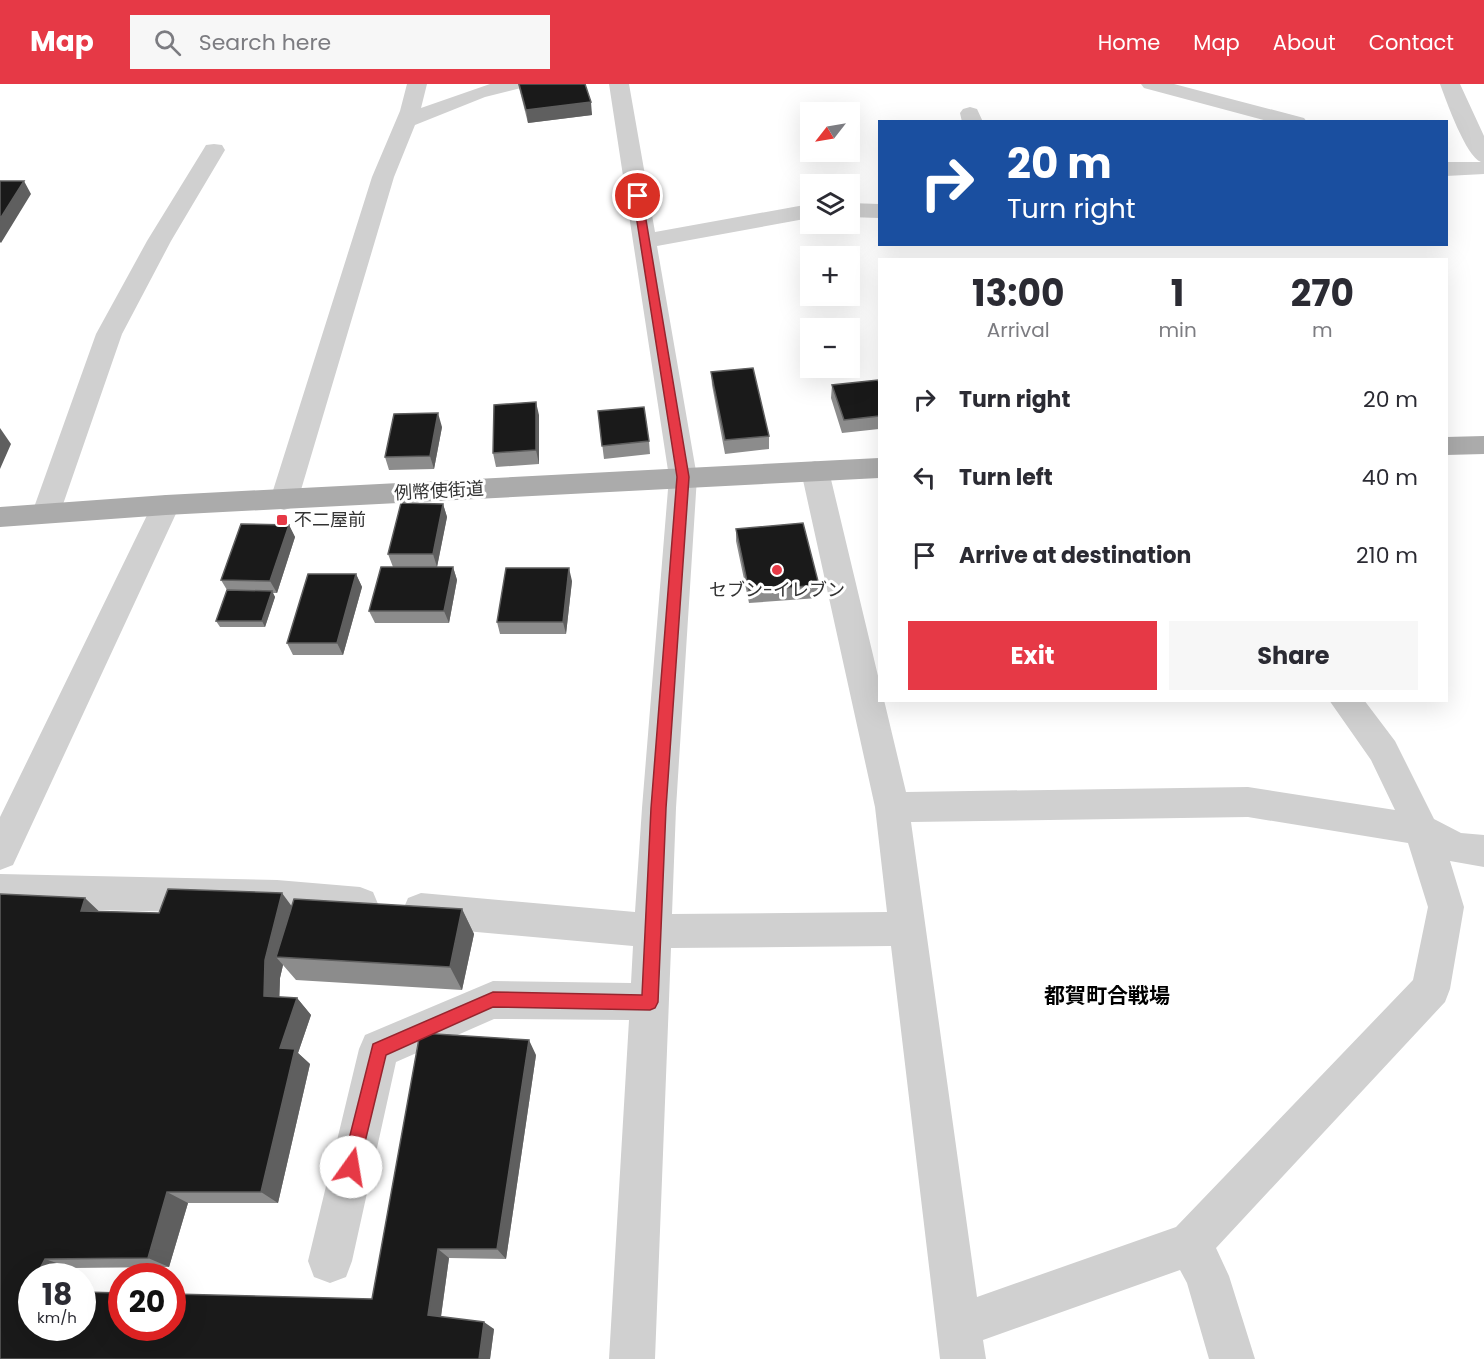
<!DOCTYPE html>
<html lang="en">
<head>
<meta charset="utf-8">
<style>
	body { margin:0; font-family:Poppins,"Noto Sans JP",sans-serif; background:#f7f7f7; color:#2b2b33; height:100vh; display:flex; flex-direction:column; font-size:22px; white-space:nowrap }
	* { box-sizing:border-box; margin:0 }
	p { font-size:20px; color:#7c7c81 }
	.icon { flex:none; width:33px; height:33px; fill:none; stroke:currentColor; stroke-width:2; stroke-linecap:round; stroke-linejoin:round }
	.map { position:relative; flex:1; overflow:hidden }
	.panel { position:absolute; left:878px; top:174px; width:570px; height:444px; display:flex; flex-direction:column; background:#fff; border-radius:0px; box-shadow:0 6px 24px #0002 }
	.panel>* { flex:none }
	.top-card { position:absolute; left:878px; top:36px; width:570px; height:126px; border-radius:0px; box-shadow:0 6px 24px #0002; background:#1a4fa0; color:#fff; overflow:hidden }
	.needle { width:39px; rotate:239deg }
	.tools { position:absolute; left:800px; top:18px; display:grid; gap:12px }
	.tools a { display:grid; place-items:center; width:60px; height:60px; border-radius:0px; background:#fff; box-shadow:0 6px 24px #0002; font-size:30px }
	.speed { position:absolute; left:18px; top:1179px; display:flex; gap:12px; font-size:30px; font-weight:700; text-align:center }
	.speed>* { display:grid; place-content:center; width:78px; height:78px; border-radius:50%; background:#fff; box-shadow:0 6px 24px #0002; line-height:1 }
	.speed small { font-size:15px; font-weight:400 }
	.speed .limit { border:9px solid #d22; background:#fff; color:#111 }
	.pin { position:absolute; display:grid; place-items:center; width:51px; height:51px; color:#fff; margin:-26px; border:3px solid #fff; border-radius:50%; box-shadow:0 2px 6px #0007 }
	.me { position:absolute; width:66px; margin:-33px; rotate:13deg; stroke-linejoin:round; filter:drop-shadow(0 0 4px #0008) }
	.turn { display:flex; align-items:center; gap:21px; height:126px; padding:0 30px; font-size:27px }
	.turn .icon { width:78px; height:78px; stroke-width:2.5 }
	.turn b { display:block; font-size:42px; line-height:51px }
	.eta { display:flex; justify-content:space-evenly; align-items:center; height:102px; text-align:center }
	.eta b { font-size:36px; font-weight:700; line-height:42px }
	.action { display:flex; gap:12px; margin-top:auto; padding:12px 30px }
	.action a { flex:1; height:69px; border-radius:0px; background:#e63946; color:#fff; font-size:24px; font-weight:700; line-height:69px; text-align:center }
	.action a+a { background:#f7f7f7; color:#2b2b33 }
	ul { padding:0; list-style:none }
	li { display:flex; align-items:center; gap:18px; height:78px; padding:0 30px }
	li div { flex:1 }
	li b { display:block; font-size:22px }
	li em { font-style:normal }
	header { display:flex; align-items:center; gap:36px; box-sizing:border-box; height:84px; padding:0 30px; background:#e63946; color:#fff }
	header strong { font-size:28px }
	nav { display:flex; gap:33px; margin-inline-start:auto; font-size:21px }
	.search { width:420px; height:54px; background:#f7f7f7; display:flex; align-items:center; gap:15px; box-sizing:border-box; padding:0 21px; border-radius:0px; color:#7c7c81; font-size:22px }
	.map>svg:first-child { display:block }
	.lines { fill:none; stroke-linecap:round; stroke-linejoin:round }
	.minor { fill:#d0d0d0; fill-rule:evenodd }
	.major { fill:#ababab; fill-rule:evenodd }
	.wall { fill:#8c8c8c }
	.shaded-wall { fill:#5f5f5f }
	.building { fill:#1a1a1a; stroke:#5f5f5f; stroke-width:1.5 }
	.route { fill:#e63946; stroke:#96252e; stroke-width:1.5 }
	.poi-dot { fill:#e63946; stroke:#fff; stroke-width:2 }
	.labels { text-anchor:middle; stroke-width:6; stroke-linejoin:round; paint-order:stroke }
	.street-label { font-size:18px; fill:#333; stroke:#fff }
	.poi-label { font-size:18px; fill:#333; stroke:#fff; text-anchor:start }
	.quarter-label { font-size:21px; font-weight:bold; fill:#000; stroke:#fff }
</style>
</head>
<body>
<header>
<strong>Map</strong>
<div class="search"><svg class="icon" aria-label="search" viewBox="0 0 24 24"><circle cx="10" cy="10" r="6"/><path d="M15 15l6 6"/></svg>Search here</div>
<nav><a>Home</a><a>Map</a><a>About</a><a>Contact</a></nav>
</header>
<div class="map">
<svg width="1484" height="1275" viewBox="0 0 1484 1275">
	<rect width="100%" height="100%" fill="#fff"/>
	<g class="lines">
		<!-- minor -->
		<path class="minor" d="M 407,0 L 427,0 L 421,24 L 490,0 L 524,0 L 521,4 L 485,13 L 415,41 L 394,93 L 298,416 L 294,423 L 284,426 L 274,423 L 270,416 L 372,93 L 400,27 Z
			M 609,0 L 629,0 L 655,148 L 810,120 L 810,134 L 657,162 L 697,393 L 676,724 L 672,830 L 887,828 L 875,723 L 801,387 L 805,380 L 815,377 L 825,380 L 829,387 L 879,596 L 879,616 L 884,616 L 906,708 L 1248,703 L 1395,726 L 1371,676 L 1329,616 L 1364,616 L 1395,657 L 1434,735 L 1461,749 L 1484,751 L 1484,783 L 1450,777 L 1464,823 L 1450,905 L 1445,918 L 1216,1164 L 1229,1192 L 1255,1275 L 1209,1275 L 1187,1199 L 1180,1186 L 983,1256 L 986,1275 L 940,1275 L 891,862 L 671,864 L 655,1275 L 609,1275 L 629,936 L 494,935 L 396,978 L 352,1177 L 346,1193 L 330,1199 L 314,1193 L 308,1177 L 359,965 L 365,951 L 493,897 L 631,899 L 633,862 L 421,843 L 408,838 L 403,826 L 408,814 L 421,809 L 635,828 L 642,724 L 669,393 ZM 1248,733 L 1408,759 L 1428,823 L 1413,896 L 1176,1143 L 977,1213 L 911,738 Z
			M 1141,0 L 1174,0 L 1304,34 L 1307,38 L 1271,38 L 1144,4 Z
			M 1440,0 L 1460,0 L 1484,52 L 1484,90 L 1446,92 L 1446,78 L 1481,78 C 1466,73 1446,16 1440,0 Z
			M 970,23 L 977,25 L 983,38 L 962,38 L 960,29 L 963,25 Z
			M 214,60 L 222,61 L 225,66 L 171,157 L 122,250 L 60,429 L 56,436 L 46,439 L 36,436 L 32,429 L 96,250 L 147,157 L 203,66 L 206,61 Z
			M 849,119 L 879,120 L 879,134 L 849,133 Z
			M 166,411 L 176,414 L 180,421 L 13,781 L 0,786 L 0,733 L 152,421 L 156,414 Z
			M 0,790 L 277,796 L 360,803 L 373,808 L 378,820 L 373,832 L 360,837 L 277,830 L 0,824 Z"/>
		<!-- major -->
		<path class="major" d="M 1484,352 L 1484,370 L 1446,371 L 1446,353 Z
			M 879,374 L 879,394 L 166,431 L 0,443 L 0,423 L 166,411 Z"/>
	</g>
	<!-- wall -->
	<path class="wall" d="M 518,0 L 585,0 L 592,31 L 528,39 Z
		M 711,288 L 769,352 L 769,365 L 725,370 L 712,301 Z
		M 879,299 L 879,345 L 842,349 L 831,314 L 832,301 Z
		M 598,327 L 649,357 L 650,370 L 604,375 Z
		M 539,331 L 539,380 L 496,383 L 493,369 Z
		M 442,343 L 434,385 L 389,386 L 385,373 Z
		M 443,420 L 447,433 L 437,483 L 393,483 L 388,470 Z
		M 289,441 L 295,453 L 277,509 L 273,509 L 275,513 L 265,543 L 220,543 L 216,537 L 227,506 L 221,496 Z
		M 736,445 L 819,501 L 818,514 L 749,519 L 736,457 Z
		M 453,483 L 457,496 L 449,539 L 375,539 L 369,527 Z
		M 356,490 L 362,503 L 343,571 L 293,571 L 287,559 Z
		M 572,497 L 566,550 L 500,550 L 497,538 Z
		M 292,822 L 462,825 L 474,850 L 462,906 L 296,896 L 283,881 L 280,894 L 279,913 L 297,914 L 311,931 L 298,969 L 310,980 L 278,1119 L 188,1119 L 169,1183 L 71,1184 L 66,1192 L 32,1192 L 32,1244 L 372,1215 L 536,971 L 506,1175 L 449,1174 L 441,1233 L 494,1245 L 490,1275 L 0,1275 L 99,827 L 159,829 Z"/>
	<!-- shaded-wall -->
	<path class="shaded-wall" d="M 591,18 L 592,31 L 528,39 L 526,26 Z
		M 24,97 L 31,110 L 1,159 L 0,158 L 0,135 Z
		M 536,318 L 539,331 L 539,380 L 536,366 Z
		M 438,329 L 442,343 L 434,385 L 430,372 Z
		M 0,344 L 11,360 L 0,385 Z
		M 443,420 L 447,433 L 437,483 L 433,470 Z
		M 289,441 L 295,453 L 277,509 L 270,497 Z
		M 453,483 L 457,496 L 449,539 L 444,527 Z
		M 569,484 L 572,497 L 566,550 L 563,538 Z
		M 356,490 L 362,503 L 343,571 L 337,559 Z
		M 272,507 L 275,513 L 265,543 L 262,537 Z
		M 282,809 L 296,828 L 276,873 L 283,881 L 280,894 L 279,929 L 264,912 L 265,876 Z
		M 85,814 L 105,833 L 81,827 Z
		M 462,825 L 474,850 L 462,906 L 450,883 Z
		M 297,914 L 311,931 L 298,969 L 310,980 L 278,1119 L 261,1108 L 280,964 Z
		M 529,956 L 536,971 L 506,1175 L 497,1165 Z
		M 167,1108 L 188,1119 L 169,1183 L 148,1174 Z
		M 438,1165 L 449,1174 L 440,1239 L 428,1231 Z
		M 45,1175 L 71,1184 L 66,1192 L 36,1192 Z
		M 484,1238 L 494,1245 L 490,1275 L 479,1275 Z"/>
	<!-- building -->
	<path class="building" d="M 519,0 L 585,0 L 591,18 L 526,26 Z
		M 0,97 L 24,97 L 0,135 Z
		M 753,284 L 769,352 L 725,356 L 711,288 Z
		M 878,296 L 879,299 L 879,332 L 844,336 L 832,301 Z
		M 536,318 L 536,366 L 493,369 L 494,321 Z
		M 644,323 L 649,357 L 602,362 L 598,327 Z
		M 438,329 L 430,372 L 385,373 L 394,330 Z
		M 401,419 L 443,420 L 433,470 L 388,470 Z
		M 803,439 L 819,501 L 749,507 L 736,445 Z
		M 241,440 L 289,441 L 270,497 L 221,496 Z
		M 381,483 L 453,483 L 444,527 L 369,527 Z
		M 506,484 L 569,484 L 563,538 L 497,538 Z
		M 308,490 L 356,490 L 337,559 L 287,559 Z
		M 227,506 L 272,507 L 262,537 L 216,537 Z
		M 168,805 L 282,809 L 265,876 L 264,912 L 297,914 L 280,964 L 295,965 L 261,1108 L 167,1108 L 148,1174 L 45,1175 L 36,1192 L 32,1192 L 32,1203 L 30,1206 L 32,1206 L 32,1244 L 82,1244 L 82,1208 L 122,1209 L 122,1244 L 172,1244 L 172,1210 L 372,1215 L 420,949 L 529,956 L 497,1165 L 438,1165 L 428,1231 L 484,1238 L 479,1275 L 0,1275 L 0,810 L 85,814 L 81,827 L 159,829 Z
		M 294,815 L 462,825 L 450,883 L 276,873 Z"/>
	<!-- route -->
	<path class="route" d="M 638,109 L 642,112 L 689,393 L 666,724 L 658,918 L 655,924 L 650,926 L 493,923 L 386,971 L 359,1083 L 357,1090 L 351,1092 L 345,1090 L 342,1083 L 373,960 L 493,908 L 642,911 L 651,724 L 677,393 L 633,112 Z"/>
	<!-- markers -->
	<g class="poi-dot">
		<rect x="276" y="430" width="12" height="12" rx="3"/>
		<circle cx="777" cy="486" r="6"/>
	</g>
	<g class="labels">
		<!-- street labels -->
		<g class="street-label">
			<text transform="translate(439 407) rotate(-3)" y="6">例幣使街道</text>
		</g>
		<!-- poi labels -->
		<g class="poi-label">
			<text x="294" y="442">不二屋前</text>
			<text x="777" y="512" text-anchor="middle">セブン-イレブン</text>
		</g>
		<!-- quarter labels -->
		<g class="quarter-label">
			<text x="1107" y="919">都賀町合戦場</text>
		</g>
	</g>
</svg>
<div class="tools">
<a><svg class="needle" viewBox="-14 -14 28 28"><path d="M0-13l5 13h-10z" fill="#e53935"/><path d="M0 13l5-13h-10z" fill="#7c7c81"/></svg></a>
<a><svg class="icon" aria-label="layers" viewBox="0 0 24 24"><path d="M12 4l9 5-9 5-9-5zM3 14l9 5 9-5"/></svg></a>
<a>+</a>
<a>−</a>
</div>
<div class="speed"><div>18<small>km/h</small></div><div class="limit">20</div></div>
<div class="pin" style="left:638px;top:112px;background:#d93025"><svg class="icon" aria-label="arrive" viewBox="0 0 24 24"><path d="M6 21V4h12l-3 4 3 4H6"/></svg></div>
<svg class="me" style="left:351px;top:1083px" viewBox="-20 -20 40 40"><circle r="19" fill="#fff"/><path d="M0-13L10 11 0 6-10 11z" fill="#e63946"/></svg>
<div class="top-card">
<div class="turn"><svg class="icon" aria-label="right" viewBox="0 0 24 24"><path d="M7 20v-9h11M14 6l5 5-5 5"/></svg><div><b>20 m</b>Turn right</div></div>
</div>
<section class="panel">
<div class="eta">
<div><b>13:00</b><p>Arrival</p></div>
<div><b>1</b><p>min</p></div>
<div><b>270</b><p>m</p></div>
</div>
<ul>
<li><svg class="icon" aria-label="right" viewBox="0 0 24 24"><path d="M7 20v-9h11M14 6l5 5-5 5"/></svg><div><b>Turn right</b></div><em>20 m</em></li>
<li><svg class="icon" aria-label="left" viewBox="0 0 24 24"><path d="M17 20v-9H6M10 6l-5 5 5 5"/></svg><div><b>Turn left</b></div><em>40 m</em></li>
<li><svg class="icon" aria-label="arrive" viewBox="0 0 24 24"><path d="M6 21V4h12l-3 4 3 4H6"/></svg><div><b>Arrive at destination</b></div><em>210 m</em></li>
</ul>
<div class="action"><a>Exit</a><a>Share</a></div>
</section>
</div>
</body>
</html>
